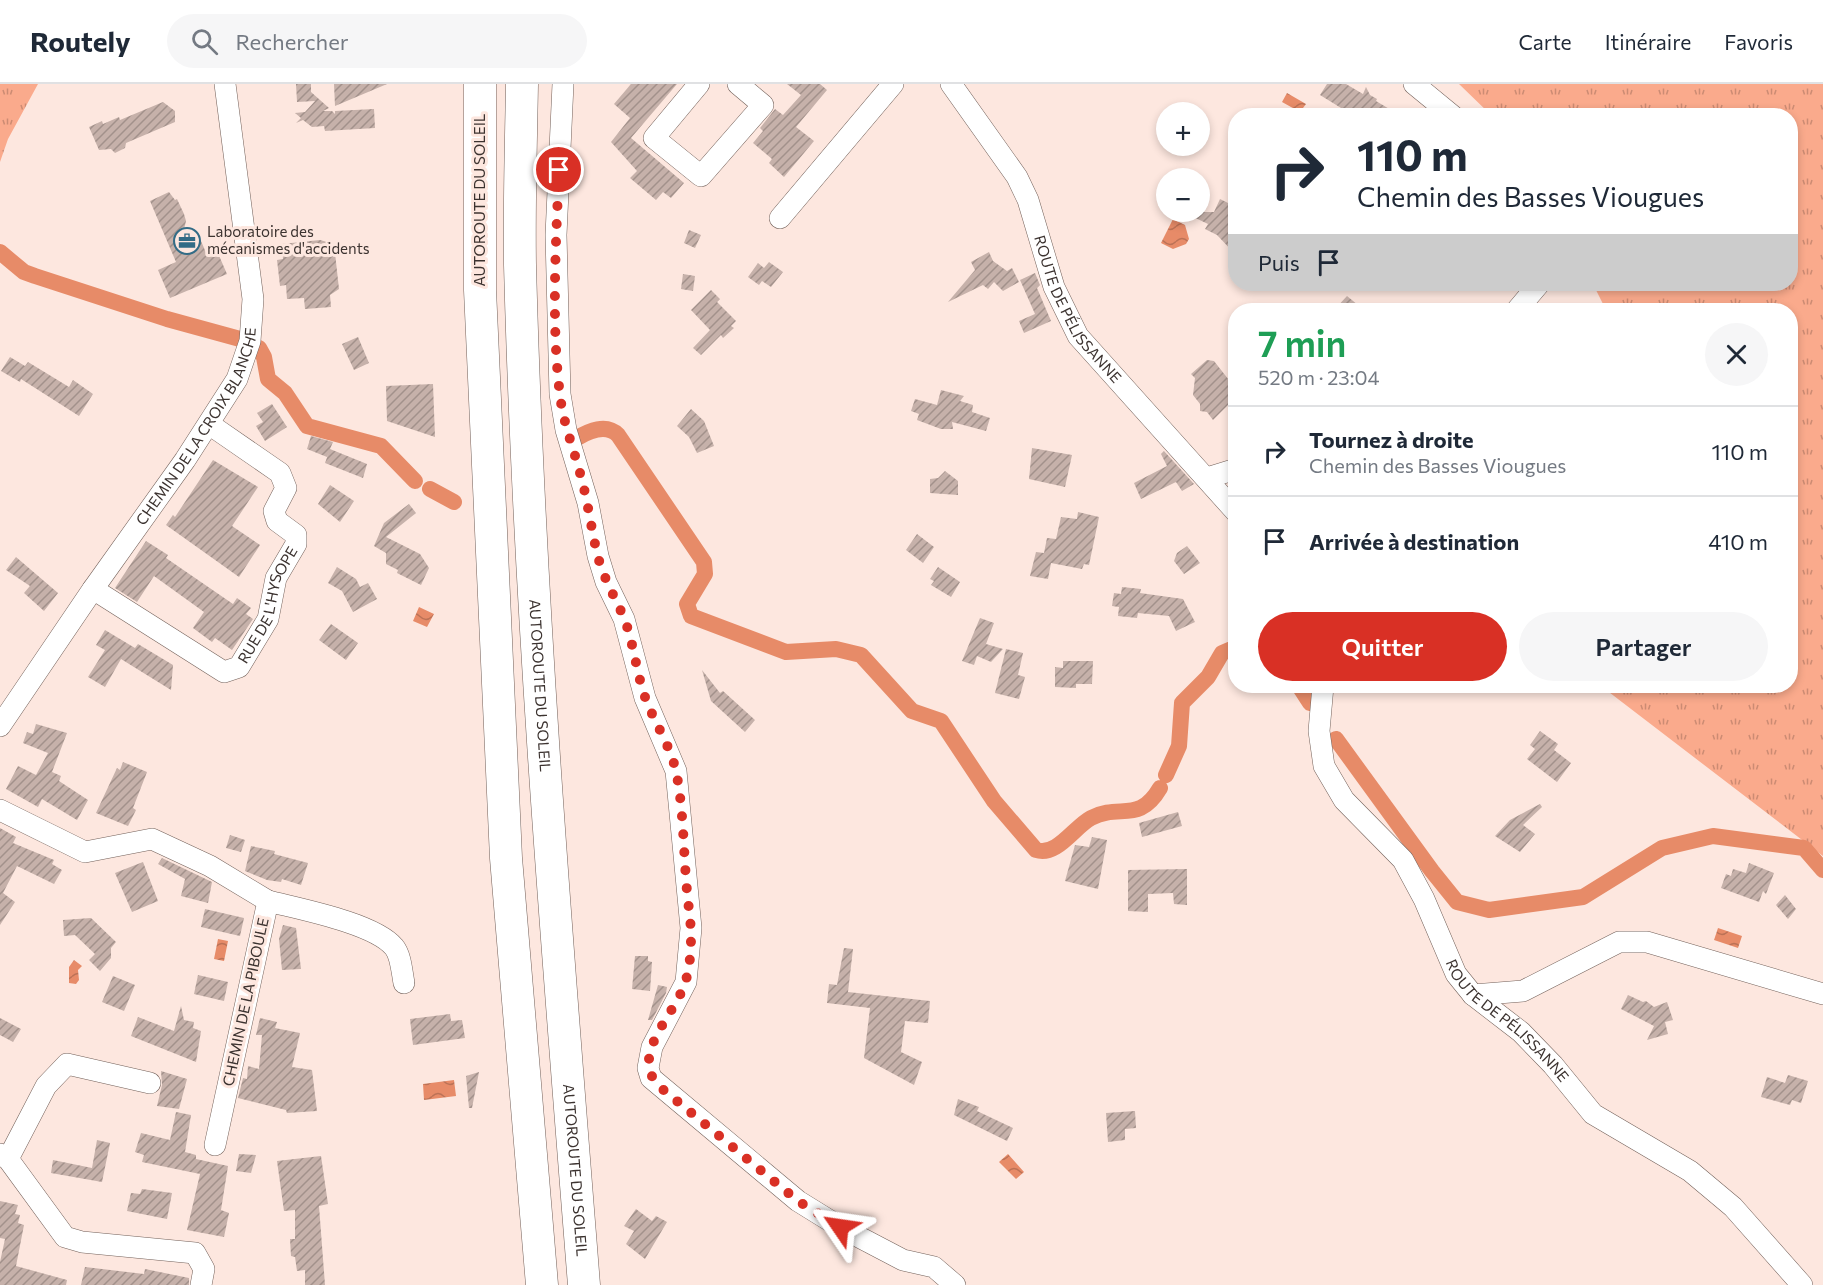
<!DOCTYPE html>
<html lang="fr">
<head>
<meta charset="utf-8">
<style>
	body { margin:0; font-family:Commissioner,sans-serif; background:#f6f6f7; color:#1f2937; height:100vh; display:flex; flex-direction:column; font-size:22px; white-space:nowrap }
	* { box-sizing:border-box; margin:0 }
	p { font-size:20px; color:#747a83 }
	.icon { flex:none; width:33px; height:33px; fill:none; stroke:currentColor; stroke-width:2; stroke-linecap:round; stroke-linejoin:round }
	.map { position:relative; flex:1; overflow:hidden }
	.sheet { position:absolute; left:1228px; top:219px; width:570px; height:390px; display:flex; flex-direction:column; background:#fff; border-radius:24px; box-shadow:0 3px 9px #0003 }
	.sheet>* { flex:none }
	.guide { position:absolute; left:1228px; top:24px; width:570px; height:183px; border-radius:24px; box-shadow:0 3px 9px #0003; background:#fff; color:#1f2937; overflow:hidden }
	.buttons { position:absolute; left:1156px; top:18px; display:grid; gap:12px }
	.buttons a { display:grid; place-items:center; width:54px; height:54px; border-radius:50%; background:#fff; box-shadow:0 3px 9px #0003; font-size:30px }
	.pin { position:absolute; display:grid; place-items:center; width:51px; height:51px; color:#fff; margin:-26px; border:3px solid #fff; border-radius:50%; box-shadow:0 2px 6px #0007 }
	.me { position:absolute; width:66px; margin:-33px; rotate:302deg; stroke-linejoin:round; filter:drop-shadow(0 0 4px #0008) }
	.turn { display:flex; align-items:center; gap:21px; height:126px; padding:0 30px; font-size:27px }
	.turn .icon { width:78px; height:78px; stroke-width:2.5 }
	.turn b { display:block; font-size:42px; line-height:51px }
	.then { display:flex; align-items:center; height:57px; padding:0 30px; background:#0003; gap:12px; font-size:22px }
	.round { display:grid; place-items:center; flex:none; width:63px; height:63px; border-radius:32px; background:#f6f6f7 }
	.headline { display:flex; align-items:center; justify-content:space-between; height:102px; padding:0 30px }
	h1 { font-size:36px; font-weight:600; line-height:45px; color:#1e9e55 }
	.cta { display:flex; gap:12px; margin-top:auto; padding:12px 30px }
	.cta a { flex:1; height:69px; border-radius:36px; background:#d93025; color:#fff; font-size:24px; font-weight:600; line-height:69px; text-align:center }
	.cta a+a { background:#f6f6f7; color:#1f2937 }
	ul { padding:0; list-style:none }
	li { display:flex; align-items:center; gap:18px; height:90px; padding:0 30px; border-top:2px solid #e0e1e3 }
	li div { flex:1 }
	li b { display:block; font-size:22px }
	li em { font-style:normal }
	header { display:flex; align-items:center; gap:36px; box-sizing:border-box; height:84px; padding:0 30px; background:#fff; border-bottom:2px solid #e0e1e3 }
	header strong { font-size:28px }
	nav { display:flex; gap:33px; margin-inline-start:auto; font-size:21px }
	.search { width:420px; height:54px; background:#f6f6f7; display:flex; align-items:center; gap:15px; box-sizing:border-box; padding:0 21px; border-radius:33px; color:#747a83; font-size:22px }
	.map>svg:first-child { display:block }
	.grass { fill:url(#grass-tufts) }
	.water { fill:url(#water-waves) }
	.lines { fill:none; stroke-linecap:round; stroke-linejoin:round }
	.canal { stroke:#e78b68; stroke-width:16 }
	.building { fill:url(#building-hatch) }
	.minor-casing { stroke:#73615a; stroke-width:22 }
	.highway-casing { stroke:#73615a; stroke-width:33 }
	.minor { stroke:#fff; stroke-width:21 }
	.highway { stroke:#fff; stroke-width:32 }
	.route { stroke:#d93025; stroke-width:10; stroke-dasharray:0 18 }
	.labels { text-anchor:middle; stroke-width:6; stroke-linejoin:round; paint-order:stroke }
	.street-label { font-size:15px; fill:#3c3330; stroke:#fde7df }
	.poi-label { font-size:15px; fill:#3c3330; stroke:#fde7df; text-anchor:start }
</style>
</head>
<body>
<header>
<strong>Routely</strong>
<div class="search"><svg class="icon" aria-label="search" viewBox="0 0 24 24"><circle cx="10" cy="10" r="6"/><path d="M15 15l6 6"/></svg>Rechercher</div>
<nav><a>Carte</a><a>Itinéraire</a><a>Favoris</a></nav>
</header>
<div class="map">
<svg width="1823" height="1201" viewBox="0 0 1823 1201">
	<defs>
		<pattern id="grass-tufts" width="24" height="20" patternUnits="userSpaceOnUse" patternTransform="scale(1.5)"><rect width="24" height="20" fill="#faaa8c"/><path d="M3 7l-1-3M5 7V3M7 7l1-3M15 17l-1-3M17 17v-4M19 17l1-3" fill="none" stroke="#cc8b73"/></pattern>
		<pattern id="water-waves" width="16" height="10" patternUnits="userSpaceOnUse" patternTransform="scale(1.5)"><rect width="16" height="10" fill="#e78b68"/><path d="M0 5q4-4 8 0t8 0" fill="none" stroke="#bc7256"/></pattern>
		<pattern id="building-hatch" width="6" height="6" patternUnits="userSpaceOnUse" patternTransform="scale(1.5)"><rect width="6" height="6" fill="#c6b1aa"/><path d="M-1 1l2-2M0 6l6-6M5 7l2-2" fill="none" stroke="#a2918b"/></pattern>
	</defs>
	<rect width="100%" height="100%" fill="#fde7df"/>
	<!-- grass -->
	<path class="grass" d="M 0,0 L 38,0 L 8,55 L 0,78 Z
		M 1459,0 L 1823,0 L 1823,772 L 1601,602 L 1791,602 L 1791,226 L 1606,226 L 1593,200 L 1791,200 L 1791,32 L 1491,31 Z"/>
	<!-- water -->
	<path class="water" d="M 1287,9 L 1306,20 L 1300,28 L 1282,18 Z
		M 1173,135 L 1185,141 L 1189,155 L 1186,160 L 1173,165 L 1161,159 Z
		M 419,523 L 434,530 L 427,543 L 413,537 Z
		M 1718,844 L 1742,852 L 1738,864 L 1714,856 Z
		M 218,855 L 228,857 L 224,877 L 214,875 Z
		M 74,876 L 82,882 L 78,886 L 79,896 L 76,900 L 69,899 L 69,883 Z
		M 454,996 L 456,1012 L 424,1016 L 423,1000 Z
		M 1008,1070 L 1024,1088 L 1016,1095 L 999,1078 Z"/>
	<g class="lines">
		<!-- canal -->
		<path class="canal" d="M 0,168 L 24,188 L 35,192 L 167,235 L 240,255
			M 259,264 L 264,273 L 268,295 L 285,309 L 307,342 L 381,362 L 415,397
			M 577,354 C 589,347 606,339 618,351 L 704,478 L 705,490 L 687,520 L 691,532 L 786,568 L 836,565 L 861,571 L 912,627 L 941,637 L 994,717 L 1036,766 C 1057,773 1074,743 1091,734 C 1120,719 1139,740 1160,704
			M 430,405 L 454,418
			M 1299,602 L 1310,619
			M 1336,655 L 1432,787 L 1457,818 L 1489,826 L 1583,813 L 1662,764 L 1713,752 L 1804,764 L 1823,786
			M 1166,691 L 1179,662 L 1182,619 L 1208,593 L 1222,569 L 1236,563"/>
	</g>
	<!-- building -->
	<path class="building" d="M 296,0 L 311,0 L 311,8 L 329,24 L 323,27 L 332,27 L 335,30 L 335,27 L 374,25 L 375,44 L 325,47 L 324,42 L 312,43 L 303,36 L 296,39 L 301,34 L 295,29 L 305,28 L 315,17 L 297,18 Z
		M 334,0 L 387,0 L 335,22 Z
		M 631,0 L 677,0 L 631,54 L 684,99 L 671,114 L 663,108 L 656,116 L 630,94 L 637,87 L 611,58 L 630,34 L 614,20 Z
		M 787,0 L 820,0 L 827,6 L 796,43 L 814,57 L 784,93 L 769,79 L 772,75 L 753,59 L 763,47 L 760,44 L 775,25 L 783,31 L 801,11 Z
		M 1327,0 L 1346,0 L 1363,10 L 1366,3 L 1370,11 L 1377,15 L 1376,17 L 1401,32 L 1354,32 L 1320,11 Z
		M 163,18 L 175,27 L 175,38 L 126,59 L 125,64 L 115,69 L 111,65 L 99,66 L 89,43 L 102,37 L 103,40 L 119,33 L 120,36 Z
		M 169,108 L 175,116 L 177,115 L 184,130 L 186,137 L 181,158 L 198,150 L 207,171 L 217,167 L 227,190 L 170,214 L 158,186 L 176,178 L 150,117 Z
		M 1220,115 L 1236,123 L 1236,171 L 1217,151 L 1205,145 L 1208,140 L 1183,128 L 1214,128 Z
		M 689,146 L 701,151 L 695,164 L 684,159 Z
		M 320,156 L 334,160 L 339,205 L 330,211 L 331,223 L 305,225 L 304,214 L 287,215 L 286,201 L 280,202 L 277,176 L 283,175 L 282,160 Z
		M 989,168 L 993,177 L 1007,187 L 1012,184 L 1019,198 L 1003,207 L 994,198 L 988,205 L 983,201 L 948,218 L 975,186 L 971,178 Z
		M 769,178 L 783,188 L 771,203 L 762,197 L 759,201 L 748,193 L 758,179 L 764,184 Z
		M 1035,189 L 1040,201 L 1037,204 L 1051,237 L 1024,249 L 1019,237 L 1035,230 L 1020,196 Z
		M 683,190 L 695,192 L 693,207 L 681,205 Z
		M 711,206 L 720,215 L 717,218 L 736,237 L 731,242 L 734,244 L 723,254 L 721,251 L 701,271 L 693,264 L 710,246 L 691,226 Z
		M 1347,212 L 1364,226 L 1334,226 Z
		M 358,253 L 369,279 L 354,286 L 342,260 Z
		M 10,273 L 25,282 L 28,278 L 69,303 L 73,296 L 93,310 L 79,332 L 21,295 L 20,298 L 1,287 Z
		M 1207,276 L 1214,277 L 1236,305 L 1236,313 L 1213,336 L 1207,328 L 1200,327 L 1200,320 L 1193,311 L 1195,294 L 1191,290 Z
		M 433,300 L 435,353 L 387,337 L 386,302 Z
		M 941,306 L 964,312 L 960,317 L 973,321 L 972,328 L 990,334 L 986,347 L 952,338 L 953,345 L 941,345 L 917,336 L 919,330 L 911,327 L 915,315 L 937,321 Z
		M 272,320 L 287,343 L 265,357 L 256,342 L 263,338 L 257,329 Z
		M 691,325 L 704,337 L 714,362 L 697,369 L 689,353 L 677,342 Z
		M 311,352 L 333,358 L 330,365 L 367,380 L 363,394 L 325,379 L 329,368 L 327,373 L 307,365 Z
		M 1032,364 L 1072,371 L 1065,403 L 1029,395 Z
		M 1164,367 L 1194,400 L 1182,407 L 1176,398 L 1141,415 L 1134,399 L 1167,382 L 1161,370 Z
		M 213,376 L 258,403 L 232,442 L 260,461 L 239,493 L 166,441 L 173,431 L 175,433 Z
		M 945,387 L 958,397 L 958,411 L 930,409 L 930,395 L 938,394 Z
		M 330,401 L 354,417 L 340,438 L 318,420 Z
		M 409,420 L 416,429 L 386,453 L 420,470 L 429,484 L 421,501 L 397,489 L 398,486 L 386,480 L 386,469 L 374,462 L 384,439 Z
		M 1078,428 L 1099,433 L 1089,481 L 1084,480 L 1082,485 L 1051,479 L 1048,495 L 1030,492 L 1036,468 L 1044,469 L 1047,454 L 1056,455 L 1061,433 L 1077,435 Z
		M 917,450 L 934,463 L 923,479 L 906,466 Z
		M 146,457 L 168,471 L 166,474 L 233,520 L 237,514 L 251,524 L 246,530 L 253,535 L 232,566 L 215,554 L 212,558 L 193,544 L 204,528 L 154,492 L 137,518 L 115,504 Z
		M 1187,462 L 1200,479 L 1184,490 L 1174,477 L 1177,469 Z
		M 16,473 L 58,509 L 44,527 L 24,509 L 30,502 L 6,486 Z
		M 337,483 L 356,495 L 360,503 L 368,499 L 377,515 L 353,528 L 342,507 L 328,499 Z
		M 938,483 L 960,498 L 951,513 L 931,501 L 934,497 L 930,495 Z
		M 1122,503 L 1141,505 L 1140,509 L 1183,515 L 1195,538 L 1176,547 L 1169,532 L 1138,529 L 1137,534 L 1118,532 L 1119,523 L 1112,522 L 1114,509 L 1121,510 Z
		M 980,534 L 994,539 L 986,560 L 1003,565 L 991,578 L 977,572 L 974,581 L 962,577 Z
		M 331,540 L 358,559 L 346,576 L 319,556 Z
		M 105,546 L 135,564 L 138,560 L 173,581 L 171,606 L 121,575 L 105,603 L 88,593 L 105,566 L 96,561 Z
		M 1006,565 L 1023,569 L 1018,591 L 1025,593 L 1019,615 L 995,609 Z
		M 1063,577 L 1093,577 L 1092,600 L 1076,600 L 1076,604 L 1055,603 L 1055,583 L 1063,584 Z
		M 702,586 L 720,609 L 723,607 L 755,636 L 745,648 L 711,617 Z
		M 36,640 L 67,649 L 52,688 L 61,692 L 59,697 L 88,716 L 77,736 L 42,715 L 38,723 L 6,705 L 18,682 L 36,691 L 48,669 L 23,659 L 27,648 L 33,650 Z
		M 1540,647 L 1558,660 L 1554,666 L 1571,679 L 1557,698 L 1527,675 L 1535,665 L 1530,661 Z
		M 123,678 L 147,688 L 133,724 L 136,726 L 128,742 L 96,729 L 117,684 L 120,686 Z
		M 1540,720 L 1542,723 L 1523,741 L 1535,750 L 1520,768 L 1495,752 L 1510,736 Z
		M 1178,728 L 1182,742 L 1142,753 L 1139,739 Z
		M 0,744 L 16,753 L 13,759 L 54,776 L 52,780 L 62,786 L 54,800 L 17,782 L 3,809 L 15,818 L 0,841 Z
		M 230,751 L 245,756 L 241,768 L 226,764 Z
		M 1092,753 L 1107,756 L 1098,805 L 1065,797 L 1075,761 L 1089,763 Z
		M 251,762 L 275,767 L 274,770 L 308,779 L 301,801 L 282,795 L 281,798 L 267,796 L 245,787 Z
		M 162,774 L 212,798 L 208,819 L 181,812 L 185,795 L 158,780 Z
		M 143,778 L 158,817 L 132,828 L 115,789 Z
		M 1749,779 L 1774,789 L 1766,810 L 1763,807 L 1759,818 L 1721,804 L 1726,790 L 1731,792 L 1733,785 L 1746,789 Z
		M 1187,785 L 1187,821 L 1174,820 L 1173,809 L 1148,810 L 1148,828 L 1128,827 L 1128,786 Z
		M 1785,811 L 1796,825 L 1788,835 L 1776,821 Z
		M 205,825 L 244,834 L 240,852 L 201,843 Z
		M 91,834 L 116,858 L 111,864 L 111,874 L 100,887 L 89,876 L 95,870 L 75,851 L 64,852 L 63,836 Z
		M 283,841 L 296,844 L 301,885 L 282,886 L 279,855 Z
		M 844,864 L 853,865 L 848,908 L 930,917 L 928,939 L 905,937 L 901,968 L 922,978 L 914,1001 L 864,974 L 870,924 L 827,919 L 829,900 L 837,901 Z
		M 635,872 L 648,872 L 648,877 L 652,878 L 650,907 L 632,905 Z
		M 198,891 L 228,898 L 224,917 L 194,910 Z
		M 113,892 L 135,901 L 124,927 L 102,918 Z
		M 658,901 L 667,903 L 666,909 L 652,936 L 648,936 Z
		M 1628,911 L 1643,918 L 1646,917 L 1654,923 L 1667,918 L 1673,936 L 1665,938 L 1668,950 L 1647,956 L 1654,942 L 1621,925 Z
		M 181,922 L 184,936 L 194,938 L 193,944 L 201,947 L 196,978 L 131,952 L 138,933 L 174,947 Z
		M 450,930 L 451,937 L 462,936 L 465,954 L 413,961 L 410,935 Z
		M 0,934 L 21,945 L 13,958 L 0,951 Z
		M 260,934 L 277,938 L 275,944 L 300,949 L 292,983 L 312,986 L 317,1027 L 287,1029 L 286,1026 L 238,1014 L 243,994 L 247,995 L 248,982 L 259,985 L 262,951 L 256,951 Z
		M 161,987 L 187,995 L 179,1025 L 157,1022 L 162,1001 Z
		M 479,988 L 472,1024 L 469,1024 L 466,992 Z
		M 1788,991 L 1808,997 L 1801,1019 L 1792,1016 L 1790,1021 L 1761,1013 L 1767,993 L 1785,999 Z
		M 958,1015 L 979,1023 L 977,1027 L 1013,1044 L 1007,1057 L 954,1031 Z
		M 1135,1027 L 1136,1044 L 1125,1045 L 1125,1056 L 1108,1058 L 1106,1029 Z
		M 176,1028 L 191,1031 L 185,1068 L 196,1071 L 196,1075 L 228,1082 L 221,1126 L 229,1129 L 224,1153 L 187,1146 L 200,1090 L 142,1078 L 144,1071 L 135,1068 L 141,1049 L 170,1056 Z
		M 97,1056 L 110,1059 L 102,1098 L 51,1089 L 53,1076 L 92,1084 Z
		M 239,1070 L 256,1071 L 251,1089 L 236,1087 Z
		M 321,1072 L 328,1120 L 319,1122 L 325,1201 L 305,1201 L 305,1186 L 297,1187 L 295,1173 L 291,1172 L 290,1155 L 295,1155 L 295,1126 L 284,1127 L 277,1077 Z
		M 142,1105 L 172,1109 L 167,1135 L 127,1127 L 131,1109 L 140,1110 Z
		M 0,1117 L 18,1121 L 15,1130 L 20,1131 L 18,1139 L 24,1141 L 16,1182 L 67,1196 L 66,1201 L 0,1201 L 0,1178 L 5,1155 L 0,1154 Z
		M 636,1125 L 652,1137 L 656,1132 L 667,1138 L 645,1175 L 626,1160 L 634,1147 L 624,1142 Z
		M 85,1183 L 144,1190 L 145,1185 L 189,1194 L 189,1201 L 81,1201 Z"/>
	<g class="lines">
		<defs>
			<g id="minor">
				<path d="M 563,0 L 556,151 L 560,310 L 566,346 L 588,419 L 598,472 L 606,498 L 624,535 L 645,614 L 676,687 L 691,844 L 686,898 L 652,963 L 648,984 L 651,994 L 798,1117 L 840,1143 L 903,1176 L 934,1183 L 955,1201"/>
				<path d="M 699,0 L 654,54 L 701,92 L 763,21 L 738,0"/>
				<path id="s1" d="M 951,0 L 1017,93 L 1028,116 L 1054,203 L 1078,252 L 1236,428"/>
				<path d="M 1414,0 L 1453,32"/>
				<path d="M 780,134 L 893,0"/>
				<path d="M 1517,226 L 1539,200"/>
				<path d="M 1207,394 L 1236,385"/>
				<path id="s2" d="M 93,505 L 224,588 L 239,583 L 268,535 L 276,494 L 296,460 L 296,451 L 277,437 L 274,427 L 286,404 L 280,389 L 209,340"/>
				<path id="s3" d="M 1323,602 L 1319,647 L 1324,682 L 1344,716 L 1403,776 L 1424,815 L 1456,890 L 1473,911 L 1521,948 L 1553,981 L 1593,1030 L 1690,1087 L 1733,1123 L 1802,1201"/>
				<path id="s4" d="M 0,642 L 93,505 L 185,376 L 237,295 L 250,257 L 253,215 L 225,0"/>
				<path d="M 0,726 L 85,768 L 152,755 L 210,782 L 268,817 L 215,1061"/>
				<path d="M 268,817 C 299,825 374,839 394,863 C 401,871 402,889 404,899"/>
				<path d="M 1473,911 L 1523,907 L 1619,858 L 1647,858 L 1823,910"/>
				<path d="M 0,1070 L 8,1075 L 65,1153 L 82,1158 L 195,1169 L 204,1185 L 201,1201"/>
				<path d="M 8,1075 L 46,1002 L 67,980 L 150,999"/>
			</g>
			<g id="highway">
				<path d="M 480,0 L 480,206 L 506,774 L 542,1201"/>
				<path id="s5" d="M 522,0 C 521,60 519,121 520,181 C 529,522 557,861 584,1201"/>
			</g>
		</defs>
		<!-- minor casing -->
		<use href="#minor" class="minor-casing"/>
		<!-- highway casing -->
		<use href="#highway" class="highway-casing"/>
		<!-- minor -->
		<use href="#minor" class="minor"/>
		<!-- highway -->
		<use href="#highway" class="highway"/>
	</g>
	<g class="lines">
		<!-- route -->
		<path class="route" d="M 559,86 C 556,157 551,241 560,311 C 563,338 573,363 580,389 C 588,417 591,445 598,473 C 604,495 615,513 624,534 C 634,560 636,587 645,613 C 654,638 670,661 676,687 C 685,732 683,780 689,825 C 692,848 692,874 686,896 C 677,930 627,971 660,1003 L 798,1117 L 840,1143"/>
	</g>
	<!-- icons -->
	<defs>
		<symbol id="office-ring" viewBox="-11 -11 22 22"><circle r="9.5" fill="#fde7df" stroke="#336c86" stroke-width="1.5"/><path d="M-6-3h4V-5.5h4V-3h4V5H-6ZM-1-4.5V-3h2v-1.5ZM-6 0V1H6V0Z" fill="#336c86"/></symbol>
	</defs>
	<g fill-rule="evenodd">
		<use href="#office-ring" x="172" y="142" width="30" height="30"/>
	</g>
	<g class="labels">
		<!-- street labels -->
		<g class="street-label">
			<text transform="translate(480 116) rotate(-90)" y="5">AUTOROUTE DU SOLEIL</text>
			<text dy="5" stroke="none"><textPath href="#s1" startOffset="261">ROUTE DE PÉLISSANNE</textPath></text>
			<text dy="5" stroke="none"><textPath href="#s4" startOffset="360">CHEMIN DE LA CROIX BLANCHE</textPath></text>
			<text dy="5" stroke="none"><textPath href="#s2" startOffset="240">RUE DE L'HYSOPE</textPath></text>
			<text dy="5" stroke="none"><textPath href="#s5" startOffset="602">AUTOROUTE DU SOLEIL</textPath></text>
			<text transform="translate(246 918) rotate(-78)" y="5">CHEMIN DE LA PIBOULE</text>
			<text dy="5" stroke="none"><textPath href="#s3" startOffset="399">ROUTE DE PÉLISSANNE</textPath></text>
			<text dy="5" stroke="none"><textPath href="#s5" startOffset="1088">AUTOROUTE DU SOLEIL</textPath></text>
		</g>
		<!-- poi labels -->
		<g class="poi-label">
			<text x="207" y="153">Laboratoire des<tspan x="207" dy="17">mécanismes d'accidents</tspan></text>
		</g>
	</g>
</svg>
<div class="buttons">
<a>+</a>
<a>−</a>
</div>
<div class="pin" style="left:559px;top:86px;background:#d93025"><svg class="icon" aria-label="arrive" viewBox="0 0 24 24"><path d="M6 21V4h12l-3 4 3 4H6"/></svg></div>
<svg class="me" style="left:840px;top:1143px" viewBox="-20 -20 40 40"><path d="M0-17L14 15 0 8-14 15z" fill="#d93025" stroke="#fff" stroke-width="4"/></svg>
<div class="guide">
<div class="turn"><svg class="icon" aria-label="right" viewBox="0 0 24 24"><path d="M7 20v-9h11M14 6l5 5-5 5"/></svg><div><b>110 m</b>Chemin des Basses Viougues</div></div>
<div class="then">Puis<svg class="icon" aria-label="arrive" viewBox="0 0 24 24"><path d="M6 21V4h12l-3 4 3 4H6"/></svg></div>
</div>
<section class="sheet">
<div class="headline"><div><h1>7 min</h1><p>520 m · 23:04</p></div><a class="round"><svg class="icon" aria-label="close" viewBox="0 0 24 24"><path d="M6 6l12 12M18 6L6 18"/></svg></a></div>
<ul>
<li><svg class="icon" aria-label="right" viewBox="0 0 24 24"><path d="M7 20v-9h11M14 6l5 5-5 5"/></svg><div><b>Tournez à droite</b><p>Chemin des Basses Viougues</p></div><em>110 m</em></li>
<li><svg class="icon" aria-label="arrive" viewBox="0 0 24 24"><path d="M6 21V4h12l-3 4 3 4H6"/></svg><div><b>Arrivée à destination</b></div><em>410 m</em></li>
</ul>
<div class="cta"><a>Quitter</a><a>Partager</a></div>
</section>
</div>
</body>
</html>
